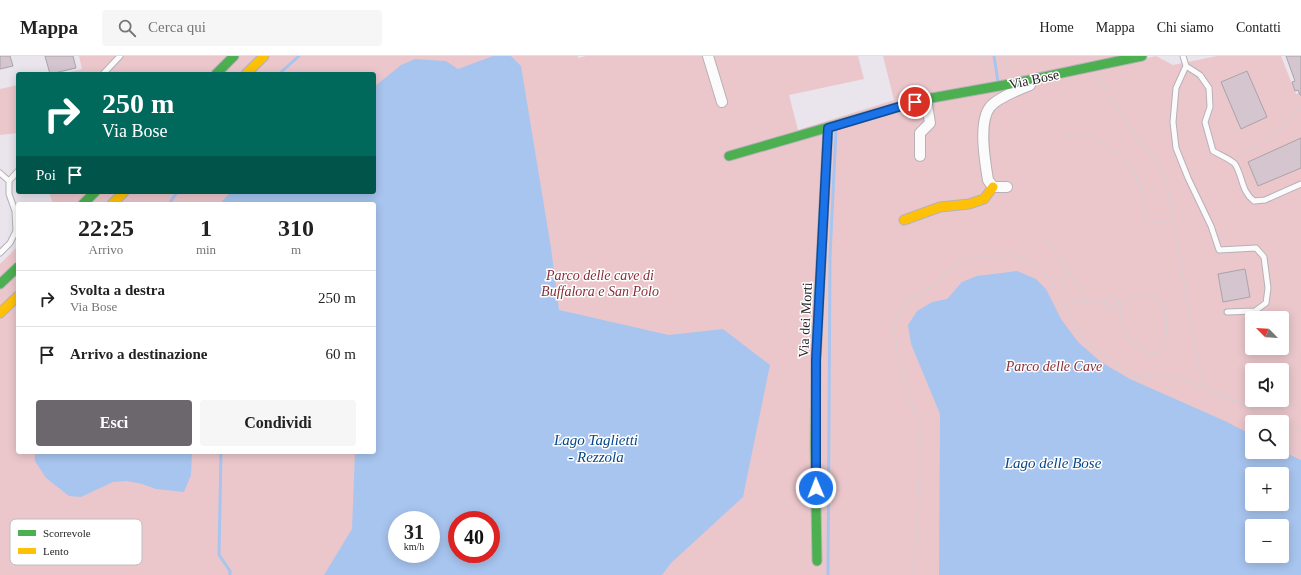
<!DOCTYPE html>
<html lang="it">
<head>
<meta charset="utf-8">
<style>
	body { margin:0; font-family:"Times New Roman",serif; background:#f6f6f6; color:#222; height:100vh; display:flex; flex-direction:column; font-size:15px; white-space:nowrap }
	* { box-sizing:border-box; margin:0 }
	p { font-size:13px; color:#767676 }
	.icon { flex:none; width:22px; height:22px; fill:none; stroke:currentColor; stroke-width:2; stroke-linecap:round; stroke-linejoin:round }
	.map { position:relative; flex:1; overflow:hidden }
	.drawer { position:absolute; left:16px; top:146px; width:360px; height:252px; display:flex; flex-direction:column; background:#fff; border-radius:4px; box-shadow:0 2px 10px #0003 }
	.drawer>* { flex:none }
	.guide { position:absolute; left:16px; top:16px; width:360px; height:122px; border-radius:4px; box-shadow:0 2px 10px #0003; background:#00695c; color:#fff; overflow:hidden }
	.needle { width:26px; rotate:294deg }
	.fabs { position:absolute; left:1245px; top:255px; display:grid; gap:8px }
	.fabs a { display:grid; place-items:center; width:44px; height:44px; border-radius:4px; background:#fff; box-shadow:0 2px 10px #0003; font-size:20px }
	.speed { position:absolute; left:388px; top:455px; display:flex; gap:8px; font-size:20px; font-weight:700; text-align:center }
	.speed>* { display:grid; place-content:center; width:52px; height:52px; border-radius:50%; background:#fff; box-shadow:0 2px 10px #0003; line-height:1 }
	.speed small { font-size:10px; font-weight:400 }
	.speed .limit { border:6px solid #d22; background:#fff; color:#111 }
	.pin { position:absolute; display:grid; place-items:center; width:34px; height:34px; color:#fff; margin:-17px; border:2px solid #fff; border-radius:50%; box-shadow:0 1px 4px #0007 }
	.me { position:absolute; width:44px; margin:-22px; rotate:359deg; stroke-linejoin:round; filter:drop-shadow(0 0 3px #0008) }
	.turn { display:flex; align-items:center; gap:14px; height:84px; padding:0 20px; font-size:18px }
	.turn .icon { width:52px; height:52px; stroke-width:2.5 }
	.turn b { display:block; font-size:28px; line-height:34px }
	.then { display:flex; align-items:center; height:38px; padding:0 20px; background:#0003; gap:8px; font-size:15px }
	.eta { display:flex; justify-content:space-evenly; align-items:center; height:68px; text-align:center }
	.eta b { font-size:24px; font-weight:700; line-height:28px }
	.cta { display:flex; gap:8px; margin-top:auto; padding:8px 20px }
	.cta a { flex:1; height:46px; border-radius:4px; background:#6b676d; color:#fff; font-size:16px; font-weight:700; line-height:46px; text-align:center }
	.cta a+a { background:#f6f6f6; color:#222 }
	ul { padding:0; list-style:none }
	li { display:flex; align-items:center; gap:12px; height:56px; padding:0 20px; border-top:1px solid #e0e0e0 }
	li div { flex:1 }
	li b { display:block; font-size:15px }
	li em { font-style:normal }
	header { display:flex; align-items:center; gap:24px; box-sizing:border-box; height:56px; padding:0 20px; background:#fff; border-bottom:1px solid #e0e0e0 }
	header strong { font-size:19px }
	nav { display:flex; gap:22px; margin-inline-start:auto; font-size:14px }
	.search { width:280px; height:36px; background:#f6f6f6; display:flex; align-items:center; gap:10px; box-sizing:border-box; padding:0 14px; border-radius:4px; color:#767676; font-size:15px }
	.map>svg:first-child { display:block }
	.green { fill:#ebc7cc; fill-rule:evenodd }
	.water { fill:#a8c5ef; fill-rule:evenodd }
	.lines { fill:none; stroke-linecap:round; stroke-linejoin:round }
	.stream { stroke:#a8c5ef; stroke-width:3 }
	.building { fill:#d5c5cf; stroke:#a9a3a8 }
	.lane-casing { stroke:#b6b1b8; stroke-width:7 }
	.street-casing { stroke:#b6b1b8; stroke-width:12 }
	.fast-casing { stroke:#b6b1b8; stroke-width:11 }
	.slow-casing { stroke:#b6b1b8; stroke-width:11 }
	.path { stroke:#d2d0d3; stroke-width:1.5; stroke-dasharray:3 2; stroke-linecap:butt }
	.lane { stroke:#fcfbfc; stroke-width:5 }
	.street { stroke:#fcfbfc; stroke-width:10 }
	.fast { stroke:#4caf50; stroke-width:9 }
	.slow { stroke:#ffc107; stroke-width:9 }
	.route-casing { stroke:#114b97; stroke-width:10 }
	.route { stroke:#1a73e8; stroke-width:7 }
	.labels { text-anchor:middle; stroke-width:3; stroke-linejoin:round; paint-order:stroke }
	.street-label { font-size:14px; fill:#272328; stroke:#fff }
	.park-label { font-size:14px; font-style:italic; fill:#872d35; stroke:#fff }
	.water-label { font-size:15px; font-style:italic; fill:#064687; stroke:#fff }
	.key { fill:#fff; stroke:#bebdbe; stroke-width:1 }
	.key-label { font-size:11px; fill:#272328 }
</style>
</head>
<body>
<header>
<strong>Mappa</strong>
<div class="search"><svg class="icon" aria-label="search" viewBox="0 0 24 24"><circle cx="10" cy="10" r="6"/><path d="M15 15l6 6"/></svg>Cerca qui</div>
<nav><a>Home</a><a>Mappa</a><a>Chi siamo</a><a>Contatti</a></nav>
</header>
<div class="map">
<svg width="1301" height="519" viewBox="0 0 1301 519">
	<rect width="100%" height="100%" fill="#eae4ec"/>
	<!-- green -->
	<path class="green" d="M 79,0 L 578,0 L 578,2 L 586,0 L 858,0 L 864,23 L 789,39 L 798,74 L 894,44 L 883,0 L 1132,0 L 996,36 L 1156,0 L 1173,9 L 1217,0 L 1281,0 L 1296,38 L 1301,36 L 1301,519 L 0,519 L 0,208 L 18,190 L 18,396 L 374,396 L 374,148 L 53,148 L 49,136 L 374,136 L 374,18 L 62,18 L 82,13 ZM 1252,262 L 1282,262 L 1282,292 L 1252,292 ZM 1252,314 L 1282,314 L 1282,344 L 1252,344 ZM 1252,366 L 1282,366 L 1282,396 L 1252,396 ZM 1252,418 L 1282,418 L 1282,448 L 1252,448 ZM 397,464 L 431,464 L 431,498 L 397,498 ZM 457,464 L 491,464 L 491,498 L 457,498 ZM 1252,470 L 1282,470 L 1282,500 L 1252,500 Z
		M 18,29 L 18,77 L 0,79 L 0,33 Z"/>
	<!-- water -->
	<path class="water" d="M 493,0 L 511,0 L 521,10 L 551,192 L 559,254 L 669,279 L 723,273 L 770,309 L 743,441 L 671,507 L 662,519 L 324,519 L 352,473 L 355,396 L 374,396 L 374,148 L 219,148 L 231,136 L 374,136 L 374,31 L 401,9 L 415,3 L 446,5 L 458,13 ZM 397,464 L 431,464 L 431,498 L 397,498 ZM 457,464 L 491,464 L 491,498 L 457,498 Z
		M 1017,215 L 1036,223 L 1046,233 L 1061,263 L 1078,286 L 1101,306 L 1130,323 L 1225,365 L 1252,379 L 1252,396 L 1282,396 L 1282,395 L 1301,404 L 1301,519 L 939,519 L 940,358 L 911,288 L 908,269 L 917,255 L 932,246 L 947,243 L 962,226 L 977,220 ZM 1252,418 L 1282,418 L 1282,448 L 1252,448 ZM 1252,470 L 1282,470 L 1282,500 L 1252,500 Z
		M 35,396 L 192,396 L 191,419 L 184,436 L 156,433 L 142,428 L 127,425 L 113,426 L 81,441 L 69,440 L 46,422 L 35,405 Z"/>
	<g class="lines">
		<!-- stream -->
		<path class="stream" d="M 994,0 L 998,26
			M 279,18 L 299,0
			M 169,148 L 177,136
			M 221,396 L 219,499 L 230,515 L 230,519
			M 828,519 L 830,200 L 836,74"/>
	</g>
	<!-- building -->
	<path class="building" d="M 0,0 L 10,0 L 13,10 L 0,13 Z
		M 45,0 L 73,0 L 76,12 L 50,18 Z
		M 1286,0 L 1301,0 L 1301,39 L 1300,39 L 1298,34 L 1295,35 L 1292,26 L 1295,25 Z
		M 1247,15 L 1267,61 L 1241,73 L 1221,26 Z
		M 1301,82 L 1301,112 L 1258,130 L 1248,106 Z
		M 1245,213 L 1250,241 L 1223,246 L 1218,218 Z"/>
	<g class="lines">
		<defs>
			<path id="lane" d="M 1183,0 L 1186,10 L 1200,19 L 1209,32 L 1210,51 L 1205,66 L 1213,95 C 1218,98 1232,104 1235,108 C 1243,121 1241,135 1254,145 L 1265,144 L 1301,128
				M 1186,10 L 1176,32 L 1173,66 L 1176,92 L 1188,122 L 1211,170 L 1219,194 L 1256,192 L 1264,201 L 1268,232 L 1266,247 L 1255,255 L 1227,256
				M 103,18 L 120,0
				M 0,117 L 9,125
				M 0,197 L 10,187 L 16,175 L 15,155 L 9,138 L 9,125 L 18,115"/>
			<path id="street" d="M 708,0 L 722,46
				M 920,100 L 920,77 L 930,67 L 926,43
				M 1007,131 L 993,131 L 988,124 C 985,106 978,66 990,51 C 997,42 1020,33 1030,29"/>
			<path id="fast" d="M 216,18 L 234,0
				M 729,100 L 926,43 L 1010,28 L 1142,0
				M 83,148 L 95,136
				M 0,228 L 18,211
				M 817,505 L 815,389 L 816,304 L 821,206"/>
			<path id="slow" d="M 246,18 L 264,0
				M 112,148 L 124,136
				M 904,164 L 940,151 L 969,148 L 984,143 L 993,131
				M 821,206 L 828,72
				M 0,257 L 18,240"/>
		</defs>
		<!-- lane casing -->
		<use href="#lane" class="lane-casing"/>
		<!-- street casing -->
		<use href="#street" class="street-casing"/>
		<!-- fast casing -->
		<use href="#fast" class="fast-casing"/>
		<!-- slow casing -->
		<use href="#slow" class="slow-casing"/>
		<!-- path -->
		<path class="path" d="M 985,0 L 989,20
			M 1005,0 L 1008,16
			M 1098,22 L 1163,118 L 1167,128 L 1202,330 L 1280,366
			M 1068,78 L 1083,78 L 1094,81 L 1123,102 L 1134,115 L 1140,130 L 1148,168 L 1173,165
			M 1238,102 L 1239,100 L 1269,82 L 1283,70 L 1301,51
			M 1045,185 L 1049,186 L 1088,246
			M 1068,216 L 1064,222 L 1064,228 L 1066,237 L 1072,244 L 1079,248 L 1088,246 L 1105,246
			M1105 247a6 6 0 1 1 12 0a6 6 0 1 1-12 0Z
			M 1117,246 C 1129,244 1135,235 1149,238 C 1171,243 1171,283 1159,296 C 1155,296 1149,297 1146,296 C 1144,295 1141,292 1138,291 C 1124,280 1115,263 1123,245
			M 1282,367 L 1301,375
			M 913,519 L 915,509 L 921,377 L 916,357 L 907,336 L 897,293 L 894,271 L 902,250 L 918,238 L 932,231 L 957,207 L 974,202 L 986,200 L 1015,199 L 1029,205 L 1044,217 L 1055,231 L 1081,280 L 1089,289 L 1105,298 L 1130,320 L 1139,321 L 1167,319 L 1202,330"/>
		<!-- lane -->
		<use href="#lane" class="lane"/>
		<!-- street -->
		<use href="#street" class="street"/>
		<!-- fast -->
		<use href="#fast" class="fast"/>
		<!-- slow -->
		<use href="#slow" class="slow"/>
	</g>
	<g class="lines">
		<defs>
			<path id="route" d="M 816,432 L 816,304 L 828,72 L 915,46"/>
		</defs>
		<!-- route casing -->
		<use href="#route" class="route-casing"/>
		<!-- route -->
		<use href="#route" class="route"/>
	</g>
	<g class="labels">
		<!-- street labels -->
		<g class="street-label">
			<text transform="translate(1034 23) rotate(-12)" y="5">Via Bose</text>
			<text transform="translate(805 264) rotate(-87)" y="5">Via dei Morti</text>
		</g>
		<!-- park labels -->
		<g class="park-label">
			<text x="600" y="224">Parco delle cave di<tspan x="600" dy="16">Buffalora e San Polo</tspan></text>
			<text x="1054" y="315">Parco delle Cave</text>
		</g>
		<!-- water labels -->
		<g class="water-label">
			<text x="596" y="389">Lago Taglietti<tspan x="596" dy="17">- Rezzola</tspan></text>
			<text x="1053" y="412">Lago delle Bose</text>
		</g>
	</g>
	<!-- legend -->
	<rect x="10" y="463" width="132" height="46" rx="6" class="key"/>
	<rect x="18" y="474" width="18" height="6" fill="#4caf50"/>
	<rect x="18" y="492" width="18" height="6" fill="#ffc107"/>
	<g class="key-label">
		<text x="43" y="481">Scorrevole</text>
		<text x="43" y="499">Lento</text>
	</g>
</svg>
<div class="fabs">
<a><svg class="needle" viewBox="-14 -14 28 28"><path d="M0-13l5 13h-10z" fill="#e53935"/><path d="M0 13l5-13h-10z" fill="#767676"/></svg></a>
<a><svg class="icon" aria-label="sound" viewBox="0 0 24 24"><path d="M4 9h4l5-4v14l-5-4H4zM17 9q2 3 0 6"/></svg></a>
<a><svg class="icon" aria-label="search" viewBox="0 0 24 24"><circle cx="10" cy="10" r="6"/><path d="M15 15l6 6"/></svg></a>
<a>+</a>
<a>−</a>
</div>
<div class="speed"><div>31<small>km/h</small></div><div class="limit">40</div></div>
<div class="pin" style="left:915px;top:46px;background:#d93025"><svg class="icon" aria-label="arrive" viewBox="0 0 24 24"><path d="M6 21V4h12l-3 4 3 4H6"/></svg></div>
<svg class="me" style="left:816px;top:432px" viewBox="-20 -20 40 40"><circle r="17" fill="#1a73e8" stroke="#fff" stroke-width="3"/><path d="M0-11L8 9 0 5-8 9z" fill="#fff"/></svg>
<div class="guide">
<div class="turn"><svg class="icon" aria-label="right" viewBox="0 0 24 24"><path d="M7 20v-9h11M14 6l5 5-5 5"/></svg><div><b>250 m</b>Via Bose</div></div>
<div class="then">Poi<svg class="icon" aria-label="arrive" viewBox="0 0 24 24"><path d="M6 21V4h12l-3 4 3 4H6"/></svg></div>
</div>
<section class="drawer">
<div class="eta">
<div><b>22:25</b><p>Arrivo</p></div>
<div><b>1</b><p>min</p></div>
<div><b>310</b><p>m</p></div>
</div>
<ul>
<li><svg class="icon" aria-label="right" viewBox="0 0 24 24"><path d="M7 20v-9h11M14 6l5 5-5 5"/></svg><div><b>Svolta a destra</b><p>Via Bose</p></div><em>250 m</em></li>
<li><svg class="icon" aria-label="arrive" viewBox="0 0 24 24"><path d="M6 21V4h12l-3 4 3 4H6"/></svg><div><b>Arrivo a destinazione</b></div><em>60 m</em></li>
</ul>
<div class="cta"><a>Esci</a><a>Condividi</a></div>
</section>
</div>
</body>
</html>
